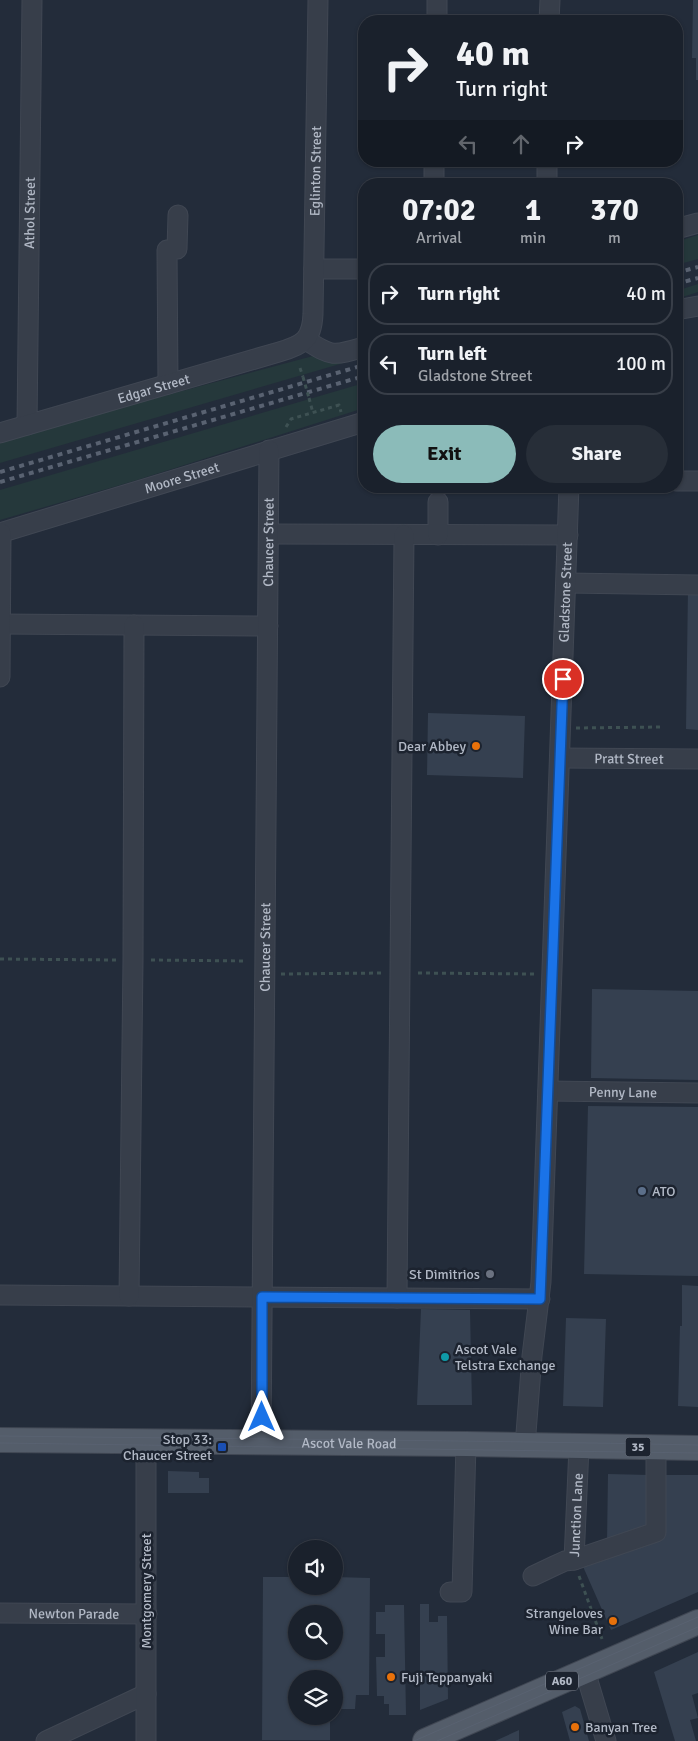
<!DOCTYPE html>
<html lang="en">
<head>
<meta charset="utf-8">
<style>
	body { margin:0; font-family:Signika,sans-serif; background:#272e38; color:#f1f3f6; height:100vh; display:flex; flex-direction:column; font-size:19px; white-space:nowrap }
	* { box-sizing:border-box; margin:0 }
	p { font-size:16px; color:#9fa3a9 }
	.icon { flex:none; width:28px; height:28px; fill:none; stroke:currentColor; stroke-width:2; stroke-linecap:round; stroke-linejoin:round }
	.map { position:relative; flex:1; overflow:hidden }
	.side { position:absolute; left:358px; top:178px; width:325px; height:315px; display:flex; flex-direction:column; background:#1a212c; border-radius:20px; box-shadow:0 1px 4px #0004,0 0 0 1px #383e48 }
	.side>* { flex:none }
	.guide { position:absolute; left:358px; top:15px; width:325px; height:152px; border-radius:20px; box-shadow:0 1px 4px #0004,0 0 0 1px #383e48; background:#1a212c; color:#f1f3f6; overflow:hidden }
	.fabs { position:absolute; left:288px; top:1540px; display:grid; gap:10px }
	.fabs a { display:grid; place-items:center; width:55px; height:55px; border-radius:50%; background:#1a212c; box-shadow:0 1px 4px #0004,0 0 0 1px #383e48; font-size:25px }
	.pin { position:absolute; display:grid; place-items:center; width:42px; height:42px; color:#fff; margin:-21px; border:2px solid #fff; border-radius:50%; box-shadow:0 1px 5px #0007 }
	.me { position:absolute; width:55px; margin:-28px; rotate:0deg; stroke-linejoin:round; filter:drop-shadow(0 0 4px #0008) }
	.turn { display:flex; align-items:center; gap:18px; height:105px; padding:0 15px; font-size:22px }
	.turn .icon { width:65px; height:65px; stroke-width:2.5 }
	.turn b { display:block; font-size:35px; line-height:42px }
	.lanes { display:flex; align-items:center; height:48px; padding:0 15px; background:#0003; justify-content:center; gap:25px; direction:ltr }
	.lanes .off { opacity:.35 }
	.eta { display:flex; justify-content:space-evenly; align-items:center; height:85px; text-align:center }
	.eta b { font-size:30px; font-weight:700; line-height:35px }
	.primary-button { display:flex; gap:10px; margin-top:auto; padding:10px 15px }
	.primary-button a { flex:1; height:58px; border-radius:30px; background:#8bbbb9; color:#111; font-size:20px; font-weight:700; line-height:58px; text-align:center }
	.primary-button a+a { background:#272e38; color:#f1f3f6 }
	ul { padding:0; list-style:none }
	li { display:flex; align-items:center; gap:15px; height:62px; margin:0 10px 8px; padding:0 5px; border:2px solid #383e48; border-radius:20px }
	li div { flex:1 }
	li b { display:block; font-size:19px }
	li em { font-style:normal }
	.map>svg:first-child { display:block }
	.green { fill:#25383b }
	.building { fill:#354050; fill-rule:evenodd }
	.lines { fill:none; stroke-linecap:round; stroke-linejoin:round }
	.minor-casing { stroke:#404753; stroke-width:21 }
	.major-casing { stroke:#404753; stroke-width:26 }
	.path { stroke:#3e5153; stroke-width:3; stroke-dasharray:4 4; stroke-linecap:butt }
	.minor { stroke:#373e4a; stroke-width:19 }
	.major { stroke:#545d6a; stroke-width:24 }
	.tram { stroke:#596271; stroke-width:1 }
	.rail { stroke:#596271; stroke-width:4; stroke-dasharray:5 5; stroke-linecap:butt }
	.path-bridge { stroke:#3e5153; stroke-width:3; stroke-dasharray:4 4; stroke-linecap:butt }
	.route-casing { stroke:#114b97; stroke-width:12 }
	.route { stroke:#1a73e8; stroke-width:9 }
	.food-dot { fill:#e8710a; stroke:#1c232f; stroke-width:2 }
	.service-dot { fill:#5c6f8a; stroke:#1c232f; stroke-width:2 }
	.worship-dot { fill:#6b7280; stroke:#1c232f; stroke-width:2 }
	.culture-dot { fill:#0f9aa8; stroke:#1c232f; stroke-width:2 }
	.transit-dot { fill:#1a4fb4; stroke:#1c232f; stroke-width:2 }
	.labels { text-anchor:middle; stroke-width:5; stroke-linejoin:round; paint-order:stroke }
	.shield { fill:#1c232f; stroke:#858c99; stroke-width:1 }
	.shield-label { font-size:12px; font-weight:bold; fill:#b2b9c6 }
	.street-label { font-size:14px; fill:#b2b9c6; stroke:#1c232f }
	.poi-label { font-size:14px; fill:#b2b9c6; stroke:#1c232f; text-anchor:end }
</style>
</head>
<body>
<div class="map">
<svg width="698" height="1741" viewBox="0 0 698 1741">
	<rect width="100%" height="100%" fill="#232c3a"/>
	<!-- green -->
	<path class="green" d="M 698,235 L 698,259 L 676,265 L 676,242 Z
		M 698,284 L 698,292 L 676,299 L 676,291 Z
		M 364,352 L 364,357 L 0,463 L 0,442 L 111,410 L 313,356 L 332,357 Z
		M 364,383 L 364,408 L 134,481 L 0,520 L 0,490 Z"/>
	<!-- building -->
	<path class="building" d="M 693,0 L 698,0 L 698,80 L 696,80 L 696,58 L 692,58 Z
		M 688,588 L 698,588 L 698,730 L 686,729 Z
		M 428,713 L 525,716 L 523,778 L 427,775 Z
		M 592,989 L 698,991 L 698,1080 L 591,1078 Z
		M 588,1106 L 698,1107 L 698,1276 L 584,1274 Z
		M 682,1285 L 698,1286 L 698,1407 L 678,1406 L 680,1326 L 682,1326 Z
		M 421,1309 L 470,1310 L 472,1405 L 417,1405 Z
		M 566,1318 L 606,1319 L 603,1407 L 563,1406 Z
		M 168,1471 L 199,1472 L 199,1478 L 209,1478 L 209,1493 L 168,1493 Z
		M 608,1474 L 649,1475 L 649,1530 L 607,1543 Z
		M 664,1475 L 698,1475 L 698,1592 L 611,1630 L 581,1562 L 665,1534 Z
		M 263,1577 L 296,1577 L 296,1586 L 334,1586 L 334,1577 L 370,1578 L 369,1695 L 356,1695 L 355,1709 L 334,1709 L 334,1679 L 296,1679 L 296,1716 L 330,1716 L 330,1740 L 262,1740 ZM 296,1614 L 334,1614 L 334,1651 L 296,1651 Z
		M 420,1604 L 429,1604 L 429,1622 L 438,1622 L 438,1616 L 447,1616 L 448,1699 L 420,1710 Z
		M 385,1605 L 404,1605 L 406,1715 L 389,1715 L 389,1704 L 384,1704 L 384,1696 L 377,1696 L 376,1657 L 385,1657 L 385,1634 L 376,1634 L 376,1612 L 385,1612 Z
		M 698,1652 L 698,1693 L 692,1695 L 698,1718 L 690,1720 L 696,1741 L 675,1741 L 654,1672 Z
		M 575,1706 L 580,1709 L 589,1741 L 570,1741 L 562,1712 Z
		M 519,1730 L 519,1741 L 495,1741 Z"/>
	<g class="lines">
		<defs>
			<g id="minor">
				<path d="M 437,21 L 437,0"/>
				<path d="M 549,21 L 550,0"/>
				<path d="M 434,184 L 434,161"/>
				<path d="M 547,184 L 547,161"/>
				<path d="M 676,229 L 698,223"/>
				<path d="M 314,269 L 364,269"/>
				<path d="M 676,310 L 698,306"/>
				<path d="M 306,340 C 332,357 334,356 364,347"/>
				<path d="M 168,384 L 167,250 L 177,249 L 178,215"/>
				<path id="s1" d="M 27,425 L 32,0"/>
				<path id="s2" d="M 0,433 L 279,352 C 303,345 312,340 313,314 L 318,0"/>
				<path d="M 676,481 L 698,481"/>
				<path id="s3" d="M 0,533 L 364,422"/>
				<path d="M 269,534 L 568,535"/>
				<path d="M 438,535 L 438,502"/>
				<path d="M 567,583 L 698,585"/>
				<path d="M 0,624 L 268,626"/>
				<path d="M 0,677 L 1,533"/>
				<path id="s4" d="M 560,758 L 698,759"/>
				<path id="s5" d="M 548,1091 L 698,1093"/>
				<path d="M 0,1295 L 540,1299"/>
				<path d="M 129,1296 L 133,960 L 134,625"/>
				<path d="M 397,1298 L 404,535"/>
				<path id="s6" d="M 261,1443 L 269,450"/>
				<path id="s7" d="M 525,1446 L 532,1356 L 541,1282 L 569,486"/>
				<path id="s8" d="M 574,1560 L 579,1447"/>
				<path d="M 533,1576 L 554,1566 L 565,1561 L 574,1560 L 656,1532 L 656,1448"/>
				<path d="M 450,1592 L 462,1592 L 466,1444"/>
				<path id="s9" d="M 0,1613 L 147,1614"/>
				<path d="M 585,1671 L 606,1741"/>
				<path d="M 46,1741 L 146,1694"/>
				<path d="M 146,1741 L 146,1442"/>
			</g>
			<g id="major">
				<path id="s10" d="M 0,1440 L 466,1444 L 698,1448"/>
				<path d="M 425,1741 L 698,1622"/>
			</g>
		</defs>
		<!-- minor casing -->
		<use href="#minor" class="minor-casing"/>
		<!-- major casing -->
		<use href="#major" class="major-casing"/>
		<!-- path -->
		<path class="path" d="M 300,368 L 303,377
			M 309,398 L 313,413
			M 286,427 L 291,419 L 339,405 L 341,412
			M 576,728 L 661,727
			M 0,959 L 117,960
			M 151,960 L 247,961
			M 418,973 L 534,974
			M 281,974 L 382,973
			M 579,1576 L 602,1639"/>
		<!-- minor -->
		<use href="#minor" class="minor"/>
		<!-- major -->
		<use href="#major" class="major"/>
		<!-- tram -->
		<path class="tram" d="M 0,1436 C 233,1439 465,1440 698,1445
			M 0,1443 L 698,1453
			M 414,1741 L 698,1617
			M 437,1741 L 698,1627"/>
		<!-- rail -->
		<path class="rail" d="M 676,273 L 698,267
			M 676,284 L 698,278
			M 0,472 L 364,365
			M 0,482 L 364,376"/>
		<!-- path-bridge -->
		<path class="path-bridge" d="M 303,377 L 309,398"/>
	</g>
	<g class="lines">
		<defs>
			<path id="route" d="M 262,1417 L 262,1297 L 540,1299 L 563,679"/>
		</defs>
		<!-- route casing -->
		<use href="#route" class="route-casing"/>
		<!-- route -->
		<use href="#route" class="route"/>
	</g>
	<!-- markers -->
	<g class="food-dot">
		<circle cx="476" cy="746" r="5"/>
		<circle cx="613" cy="1621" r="5"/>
		<circle cx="391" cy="1677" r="5"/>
		<circle cx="575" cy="1727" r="5"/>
	</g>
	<circle class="service-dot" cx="642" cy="1191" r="5"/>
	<circle class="worship-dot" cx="490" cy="1274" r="5"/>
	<circle class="culture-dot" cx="445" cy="1357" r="5"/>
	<rect class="transit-dot" x="217" y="1442" width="10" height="10" rx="2.5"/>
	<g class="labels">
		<!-- shield labels -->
		<g class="shield">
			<rect x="625.5" y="1437.5" width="25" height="19" rx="4"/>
			<rect x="546" y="1671.5" width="32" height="19" rx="4"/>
		</g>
		<g class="shield-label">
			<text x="638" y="1451">35</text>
			<text x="562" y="1685">A60</text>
		</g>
		<!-- street labels -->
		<g class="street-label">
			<text dy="5" stroke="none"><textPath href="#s2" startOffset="490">Eglinton Street</textPath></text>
			<text dy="5" stroke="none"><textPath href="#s1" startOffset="212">Athol Street</textPath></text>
			<text dy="5" stroke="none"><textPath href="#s2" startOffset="160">Edgar Street</textPath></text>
			<text dy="5" stroke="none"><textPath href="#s3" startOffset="190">Moore Street</textPath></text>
			<text dy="5" stroke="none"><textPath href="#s6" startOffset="901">Chaucer Street</textPath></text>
			<text dy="5" stroke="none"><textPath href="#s7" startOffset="855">Gladstone Street</textPath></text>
			<text dy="5" stroke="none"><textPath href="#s4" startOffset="69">Pratt Street</textPath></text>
			<text dy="5" stroke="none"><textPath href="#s6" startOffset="496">Chaucer Street</textPath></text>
			<text dy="5" stroke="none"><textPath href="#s5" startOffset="75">Penny Lane</textPath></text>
			<text dy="5" stroke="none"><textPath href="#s10" startOffset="349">Ascot Vale Road</textPath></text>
			<text dy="5" stroke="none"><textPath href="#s8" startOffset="45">Junction Lane</textPath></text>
			<text transform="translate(146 1591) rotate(-90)" y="5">Montgomery Street</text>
			<text dy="5" stroke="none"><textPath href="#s9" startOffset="74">Newton Parade</textPath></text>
		</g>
		<!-- poi labels -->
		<g class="poi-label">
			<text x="466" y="751">Dear Abbey</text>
			<text x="652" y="1196" text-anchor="start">ATO</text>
			<text x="480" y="1279">St Dimitrios</text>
			<text x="455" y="1354" text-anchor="start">Ascot Vale<tspan x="455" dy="16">Telstra Exchange</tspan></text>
			<text x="212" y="1444">Stop 33:<tspan x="212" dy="16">Chaucer Street</tspan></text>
			<text x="603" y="1618">Strangeloves<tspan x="603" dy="16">Wine Bar</tspan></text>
			<text x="401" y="1682" text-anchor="start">Fuji Teppanyaki</text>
			<text x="585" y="1732" text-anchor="start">Banyan Tree</text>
		</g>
	</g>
</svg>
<div class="fabs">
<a><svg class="icon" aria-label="sound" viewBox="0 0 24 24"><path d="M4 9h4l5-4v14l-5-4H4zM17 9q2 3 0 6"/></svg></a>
<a><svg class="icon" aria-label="search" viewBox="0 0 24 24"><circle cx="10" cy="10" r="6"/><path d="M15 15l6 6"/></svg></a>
<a><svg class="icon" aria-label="layers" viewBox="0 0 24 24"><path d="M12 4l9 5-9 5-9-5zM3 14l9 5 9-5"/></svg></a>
</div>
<div class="pin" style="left:563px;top:679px;background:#d93025"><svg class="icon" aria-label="arrive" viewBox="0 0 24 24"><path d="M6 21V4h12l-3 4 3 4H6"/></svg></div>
<svg class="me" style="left:262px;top:1417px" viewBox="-20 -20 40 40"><path d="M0-17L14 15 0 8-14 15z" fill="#1a73e8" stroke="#fff" stroke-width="4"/></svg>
<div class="guide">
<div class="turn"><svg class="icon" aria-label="right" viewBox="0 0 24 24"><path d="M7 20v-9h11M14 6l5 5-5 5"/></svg><div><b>40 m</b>Turn right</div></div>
<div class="lanes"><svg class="icon off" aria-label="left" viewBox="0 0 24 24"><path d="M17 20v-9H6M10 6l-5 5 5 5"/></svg><svg class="icon off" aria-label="ahead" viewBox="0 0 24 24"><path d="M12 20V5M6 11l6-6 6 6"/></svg><svg class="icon" aria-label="right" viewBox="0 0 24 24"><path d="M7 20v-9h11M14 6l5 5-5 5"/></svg></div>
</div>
<section class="side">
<div class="eta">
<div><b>07:02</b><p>Arrival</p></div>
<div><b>1</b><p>min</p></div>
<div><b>370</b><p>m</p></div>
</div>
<ul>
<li><svg class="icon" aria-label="right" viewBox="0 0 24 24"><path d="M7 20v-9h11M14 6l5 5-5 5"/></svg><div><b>Turn right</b></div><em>40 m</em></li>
<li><svg class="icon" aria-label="left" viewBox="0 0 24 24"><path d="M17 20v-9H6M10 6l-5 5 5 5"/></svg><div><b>Turn left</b><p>Gladstone Street</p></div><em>100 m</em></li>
</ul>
<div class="primary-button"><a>Exit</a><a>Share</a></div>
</section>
</div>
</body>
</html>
